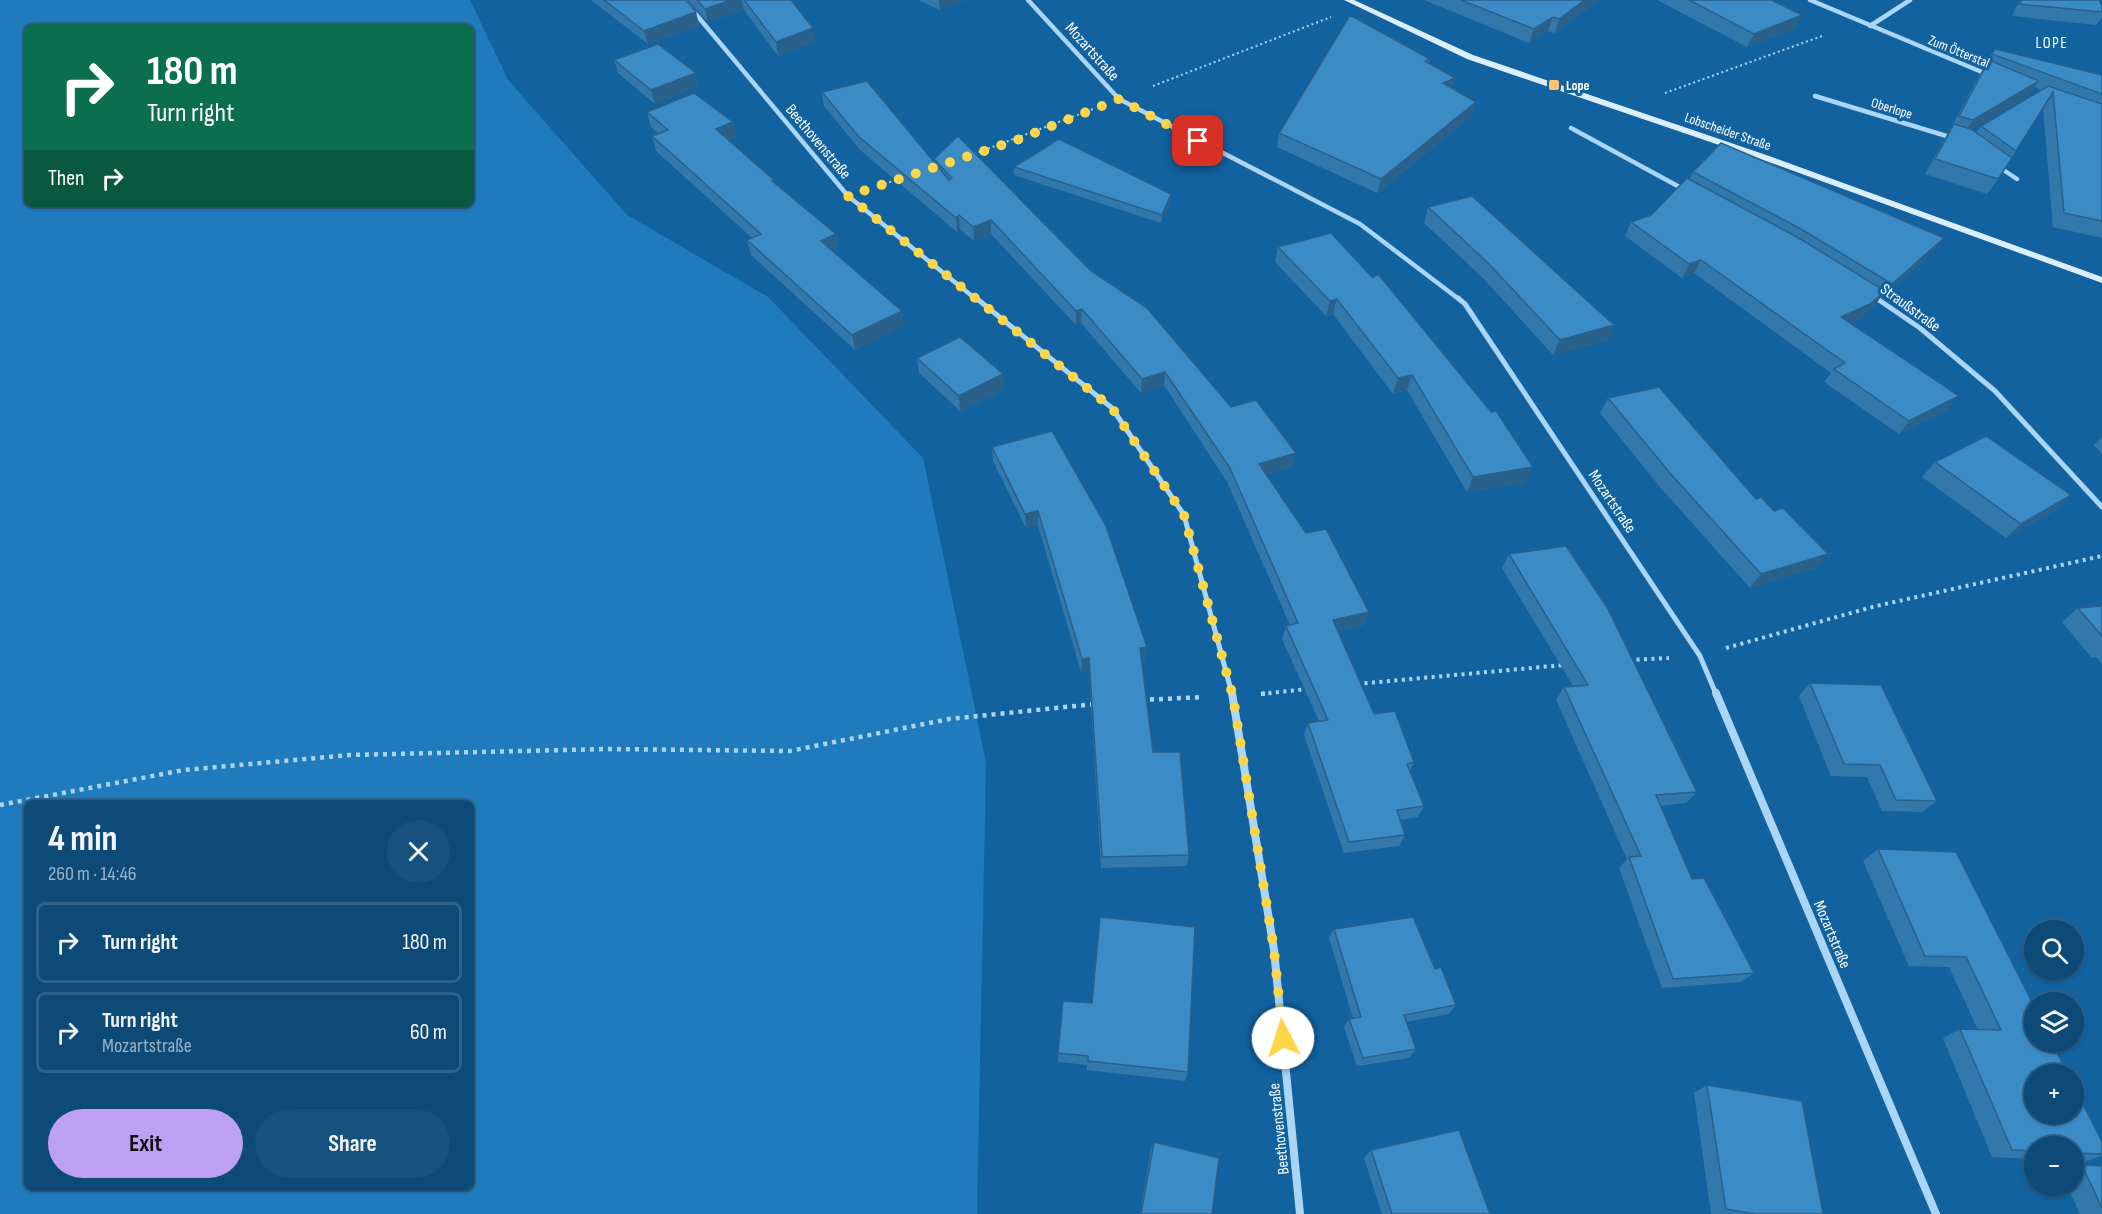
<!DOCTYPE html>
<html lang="en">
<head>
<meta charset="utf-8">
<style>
	body { margin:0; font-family:"Sofia Sans Condensed",sans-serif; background:#17517d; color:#f1f3f6; height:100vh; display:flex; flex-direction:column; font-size:22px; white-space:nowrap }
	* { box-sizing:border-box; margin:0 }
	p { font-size:20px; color:#9bb3c6 }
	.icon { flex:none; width:33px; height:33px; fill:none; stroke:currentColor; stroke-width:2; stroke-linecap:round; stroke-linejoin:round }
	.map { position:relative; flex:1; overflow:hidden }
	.sheet { position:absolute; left:24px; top:800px; width:450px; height:390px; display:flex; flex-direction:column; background:#0e4a78; border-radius:9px; box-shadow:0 2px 4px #0004,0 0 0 2px #2e628a }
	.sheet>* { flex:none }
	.hud { position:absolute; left:24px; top:24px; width:450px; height:183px; border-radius:9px; box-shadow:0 2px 4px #0004,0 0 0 2px #2e628a; background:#0b6e4f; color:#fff; overflow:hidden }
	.buttons { position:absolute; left:2024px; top:920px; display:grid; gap:12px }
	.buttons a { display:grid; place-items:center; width:60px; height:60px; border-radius:50%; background:#0e4a78; box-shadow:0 2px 4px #0004,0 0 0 2px #2e628a; font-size:30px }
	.pin { position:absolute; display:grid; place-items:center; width:51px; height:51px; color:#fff; margin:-26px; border-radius:12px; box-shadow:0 3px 9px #0006 }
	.me { position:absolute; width:66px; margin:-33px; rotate:355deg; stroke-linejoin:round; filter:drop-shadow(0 0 4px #0008) }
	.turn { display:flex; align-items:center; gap:21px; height:126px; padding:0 24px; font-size:27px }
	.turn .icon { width:78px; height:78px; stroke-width:2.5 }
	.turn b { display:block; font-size:42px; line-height:51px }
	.then { display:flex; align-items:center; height:57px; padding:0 24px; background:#0003; gap:12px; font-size:22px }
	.round { display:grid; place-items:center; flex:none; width:63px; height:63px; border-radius:32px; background:#17517d }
	.overview { display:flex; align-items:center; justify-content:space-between; height:102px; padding:0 24px }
	h1 { font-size:36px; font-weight:700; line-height:45px }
	.action { display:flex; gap:12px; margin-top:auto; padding:12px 24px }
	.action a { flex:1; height:69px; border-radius:36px; background:#bca0f2; color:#111; font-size:24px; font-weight:700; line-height:69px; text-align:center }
	.action a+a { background:#17517d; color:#f1f3f6 }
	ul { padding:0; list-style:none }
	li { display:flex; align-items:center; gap:18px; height:81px; margin:0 12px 9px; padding:0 12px; border:3px solid #2e628a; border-radius:9px }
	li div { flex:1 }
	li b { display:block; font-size:22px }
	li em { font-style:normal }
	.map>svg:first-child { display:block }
	.green { fill:#207bbd; fill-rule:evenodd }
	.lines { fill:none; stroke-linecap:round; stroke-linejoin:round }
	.path-far2 { stroke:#aad5f5; stroke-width:2; stroke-dasharray:2 3; stroke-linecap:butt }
	.path-far1 { stroke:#aad5f5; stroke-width:4; stroke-dasharray:3 4.5; stroke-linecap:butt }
	.path { stroke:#aad5f5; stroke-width:4.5; stroke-dasharray:4 5; stroke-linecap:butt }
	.street-far2 { stroke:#aad5f5; stroke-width:4.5 }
	.street-far1 { stroke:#aad5f5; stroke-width:5 }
	.street { stroke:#aad5f5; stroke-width:8 }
	.secondary { fill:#daeefd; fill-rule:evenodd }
	.wall { fill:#3378ab; fill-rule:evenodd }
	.shaded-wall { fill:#29618b }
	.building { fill:#3b8bc7; stroke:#29618b; stroke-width:1.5 }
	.route { stroke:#ffd54a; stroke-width:10; stroke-dasharray:0 18 }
	.poi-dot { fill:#ffc36e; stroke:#1262a0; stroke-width:2 }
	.labels { text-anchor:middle; stroke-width:6; stroke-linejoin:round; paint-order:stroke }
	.far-street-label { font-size:14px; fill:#fff; stroke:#1262a0 }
	.far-poi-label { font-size:14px; font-weight:bold; fill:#fff; stroke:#1262a0; text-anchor:start }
	.far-quarter-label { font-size:16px; letter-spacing:1.5px; fill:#fff; stroke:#1262a0 }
	.street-label { font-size:16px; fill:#fff; stroke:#1262a0 }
</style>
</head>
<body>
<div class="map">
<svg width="2102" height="1214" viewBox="0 0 2102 1214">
	<rect width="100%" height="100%" fill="#1262a0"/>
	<!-- green -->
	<path class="green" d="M 0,0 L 470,0 L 508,80 L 627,215 L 768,297 L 923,458 L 986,762 L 977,1214 L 0,1214 ZM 27,27 L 471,27 L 471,204 L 27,204 ZM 27,802 L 471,802 L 471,1186 L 27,1186 Z"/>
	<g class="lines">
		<!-- path-far2 -->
		<path class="path-far2" d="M 1153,86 L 1331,17
			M 1665,93 L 1822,36
			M 974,154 L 1093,109
			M 880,186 L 898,179"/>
		<!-- path-far1 -->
		<path class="path-far1" d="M 1726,648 L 1876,606 L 2102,556
			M 1629,660 L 1669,658
			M 1357,684 L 1564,665
			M 1261,694 L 1307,689"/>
		<!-- path -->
		<path class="path" d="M 1261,694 L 1271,693
			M 1141,700 L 1203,697
			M 0,805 L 184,770 L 350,755 L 608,749 L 790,751 L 949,719 L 1095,704"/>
		<!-- street-far2 -->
		<path class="street-far2" d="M 684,0 L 848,196 L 977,300
			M 1028,0 L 1119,99 L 1360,224 L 1460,300
			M 1810,0 L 1989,75
			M 1870,26 L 1910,0
			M 1815,96 L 1953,138
			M 1571,128 L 1685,190
			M 1999,167 L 2017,179
			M 1874,297 L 1878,300"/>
		<!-- street-far1 -->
		<path class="street-far1" d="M 976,298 L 1112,408 L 1184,515 L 1232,694
			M 1458,298 L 1465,304 L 1700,656 L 1716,694
			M 1876,298 L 1920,328 L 1995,391 L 2102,507"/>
		<!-- street -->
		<path class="street" d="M 1232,693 L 1274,950 L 1300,1214
			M 1716,693 L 1936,1214"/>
		<!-- secondary -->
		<path class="secondary" d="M 1344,0 L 1354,0 L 1473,55 L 1772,157 L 2102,277 L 2102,283 L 1766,161 L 1467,59 Z"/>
	</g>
	<!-- wall -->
	<path class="wall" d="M 591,0 L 686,0 L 696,12 L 699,26 L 648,44 Z
		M 688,0 L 791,0 L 816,41 L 778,56 L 744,10 L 708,22 Z
		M 918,0 L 966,0 L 940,10 Z
		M 1424,0 L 1599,0 L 1555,33 L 1548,31 L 1529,43 Z
		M 1657,0 L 1771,0 L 1795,29 L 1747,47 Z
		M 2020,0 L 2099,0 L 2102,6 L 2102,17 L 2096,25 L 2012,16 Z
		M 1995,49 L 2102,75 L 2102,238 L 2053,227 L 2043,108 L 1998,179 L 1987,194 L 1925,174 L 1949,131 L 1986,63 ZM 2034,87 L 2042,90 L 1981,126 L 1976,133 L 1972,129 L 2028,96 Z
		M 1430,59 L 1429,64 L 1455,78 L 1452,88 L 1472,116 L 1377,193 L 1277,147 L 1279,133 Z
		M 614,60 L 699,86 L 655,104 L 618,73 Z
		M 822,92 L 934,161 L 934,159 L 1091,271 L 1292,467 L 1266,475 L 1364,625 L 1337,631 L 1374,714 L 1414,762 L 1410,771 L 1424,806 L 1418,817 L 1400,820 L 1405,835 L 1399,846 L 1344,853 L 1304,735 L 1308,723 L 1319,721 L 1282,639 L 1286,626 L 1290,625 L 1227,482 L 1164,385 L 1141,393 L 1081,323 L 1076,325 L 991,234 L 974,241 L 960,229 L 957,232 L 860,150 L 824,106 Z
		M 647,112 L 733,122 L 736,137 L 729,140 L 775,184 L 836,234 L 838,249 L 833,251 L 902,311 L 904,326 L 855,350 L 751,255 L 747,240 L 752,238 L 656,151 L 652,136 L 659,134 L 651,127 Z
		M 1014,167 L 1171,194 L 1170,202 L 1161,223 L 1014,175 Z
		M 1693,172 L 1934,251 L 1883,297 L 1881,296 L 1876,304 L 1861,318 L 1849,323 L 1948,409 L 1899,434 L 1824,382 L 1831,373 L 1694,273 L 1682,278 L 1625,236 L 1631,222 L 1651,215 L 1689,180 Z
		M 1428,207 L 1614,325 L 1607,341 L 1553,355 L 1483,278 L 1424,223 Z
		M 1331,233 L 1526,482 L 1467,492 L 1407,390 L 1393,394 L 1333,314 L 1326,316 L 1275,262 L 1278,247 Z
		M 917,358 L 1003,374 L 1004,389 L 960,411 L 919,373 Z
		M 1608,398 L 1774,511 L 1816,568 L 1750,588 L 1660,487 L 1600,413 Z
		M 2102,437 L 2102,454 L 2094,445 Z
		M 992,447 L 1146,660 L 1141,661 L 1153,752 L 1189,855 L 1187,866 L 1101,868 L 1089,671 L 1081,672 L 1038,525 L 1026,528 L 993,461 Z
		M 1935,462 L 2071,495 L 2056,510 L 2006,538 L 1922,477 Z
		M 1509,554 L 1697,792 L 1686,803 L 1660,806 L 1692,879 L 1754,973 L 1741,982 L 1662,988 L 1619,868 L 1627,859 L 1556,700 L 1564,687 L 1573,686 L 1502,568 Z
		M 2102,606 L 2102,664 L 2096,657 L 2092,658 L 2062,622 L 2078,608 Z
		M 1810,683 L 1937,801 L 1922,812 L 1882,811 L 1867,777 L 1831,776 L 1799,696 Z
		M 1878,849 L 1956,852 L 2102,1142 L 2102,1156 L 2086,1161 L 2073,1160 L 2073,1146 L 2034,1146 L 2034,1159 L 1992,1157 L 1943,1038 L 1960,1029 L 1978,1030 L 1949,967 L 1909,966 L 1863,861 Z
		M 1334,929 L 1435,969 L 1456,1005 L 1449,1014 L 1406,1022 L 1416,1049 L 1409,1058 L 1357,1066 L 1344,1027 L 1349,1019 L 1353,1018 L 1329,938 Z
		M 1063,1001 L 1188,1072 L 1185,1081 L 1087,1070 L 1087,1065 L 1058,1062 Z
		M 1707,1085 L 1823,1214 L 1711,1214 L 1694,1093 Z
		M 1154,1142 L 1212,1214 L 1140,1214 L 1151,1149 Z
		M 1371,1150 L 1490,1214 L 1382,1214 L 1364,1158 Z
		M 2082,1165 L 2102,1166 L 2102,1214 L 2080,1214 L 2067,1185 L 2073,1185 L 2073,1167 Z"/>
	<!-- shaded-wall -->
	<path class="shaded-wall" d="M 731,0 L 742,0 L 744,10 L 708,22 L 705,9 Z
		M 939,0 L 966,0 L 940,10 Z
		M 1585,0 L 1599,0 L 1555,33 L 1559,19 Z
		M 696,12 L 699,26 L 648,44 L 644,31 Z
		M 1802,15 L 1795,29 L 1747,47 L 1754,34 Z
		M 1553,17 L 1548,31 L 1529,43 L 1534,29 Z
		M 813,28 L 816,41 L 778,56 L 776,42 Z
		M 696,73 L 699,86 L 655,104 L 651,90 Z
		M 1455,78 L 1451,92 L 1443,83 Z
		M 2039,81 L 2028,96 L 1962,135 L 1973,120 Z
		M 1476,102 L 1472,116 L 1377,193 L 1381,179 Z
		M 733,122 L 736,137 L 720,144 L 716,129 Z
		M 1171,194 L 1170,202 L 1161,223 L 1162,215 Z
		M 959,215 L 960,229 L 957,232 L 956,218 Z
		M 991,220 L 991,234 L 974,241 L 973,227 Z
		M 836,234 L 838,249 L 824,256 L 821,241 Z
		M 1944,238 L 1934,251 L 1883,297 L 1892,284 Z
		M 1701,260 L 1694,273 L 1682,278 L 1689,264 Z
		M 1885,291 L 1876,304 L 1861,318 L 1832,330 L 1841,317 Z
		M 1337,299 L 1333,314 L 1326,316 L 1330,301 Z
		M 1082,309 L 1081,323 L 1076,325 L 1076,311 Z
		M 902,311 L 904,326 L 855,350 L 852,335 Z
		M 1614,325 L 1607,341 L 1553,355 L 1560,340 Z
		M 1165,372 L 1164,385 L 1141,393 L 1142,379 Z
		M 1003,374 L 1004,389 L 960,411 L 959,396 Z
		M 1412,375 L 1407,390 L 1393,394 L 1398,378 Z
		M 1959,396 L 1948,409 L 1899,434 L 1909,421 Z
		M 1296,453 L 1292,467 L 1256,478 L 1259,464 Z
		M 1533,467 L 1526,482 L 1467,492 L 1473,477 Z
		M 2071,495 L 2056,510 L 2006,538 L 2021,524 Z
		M 1038,511 L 1038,525 L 1026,528 L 1025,514 Z
		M 1828,554 L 1816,568 L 1750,588 L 1761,574 Z
		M 1369,612 L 1364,625 L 1328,633 L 1333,620 Z
		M 1147,647 L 1146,660 L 1138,661 L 1140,648 Z
		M 1089,658 L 1089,671 L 1081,672 L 1082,659 Z"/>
	<!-- building -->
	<path class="building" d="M 604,0 L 686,0 L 696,12 L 644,31 Z
		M 697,0 L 731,0 L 705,9 Z
		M 744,0 L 791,0 L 813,28 L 776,42 Z
		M 1461,0 L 1585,0 L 1559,19 L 1553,17 L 1534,29 Z
		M 1689,0 L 1771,0 L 1802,15 L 1754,34 Z
		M 2022,0 L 2099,0 L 2102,6 L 2102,12 L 2019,4 Z
		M 1350,15 L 1430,59 L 1425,61 L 1455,78 L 1443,83 L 1476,102 L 1381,179 L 1279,133 Z
		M 658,44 L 696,73 L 651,90 L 614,60 Z
		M 1995,49 L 2102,75 L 2102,94 L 1992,54 Z
		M 1989,60 L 2039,81 L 1973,120 L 1959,116 Z
		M 867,81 L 949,180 L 952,178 L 934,159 L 958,136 L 1091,271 L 1147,308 L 1231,407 L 1256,400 L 1296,453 L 1259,464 L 1306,533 L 1326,529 L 1369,612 L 1333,620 L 1374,714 L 1395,711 L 1414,762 L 1407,764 L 1424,806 L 1397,810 L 1405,835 L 1349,842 L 1308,723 L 1328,720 L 1286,626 L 1298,623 L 1230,468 L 1165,372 L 1142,379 L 1082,309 L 1076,311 L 991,220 L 973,227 L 959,215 L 956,218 L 858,136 L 822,92 Z
		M 2048,86 L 2102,104 L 2102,221 L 2064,213 L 2053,92 L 2016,151 L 1981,126 Z
		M 694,93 L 733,122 L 716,129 L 774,180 L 772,181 L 836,234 L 821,241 L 902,311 L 852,335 L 747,240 L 761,234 L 652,136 L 668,130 L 647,112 Z
		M 1954,124 L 1971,129 L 2012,158 L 1998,179 L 1935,159 Z
		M 1059,139 L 1171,194 L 1162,215 L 1014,167 Z
		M 1721,143 L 1944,238 L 1892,284 L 1801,229 L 1693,172 Z
		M 1687,178 L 1797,237 L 1885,291 L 1870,304 L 1841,317 L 1959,396 L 1909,421 L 1834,369 L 1845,363 L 1701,260 L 1689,264 L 1631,222 L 1651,215 Z
		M 1472,196 L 1614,325 L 1560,340 L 1488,263 L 1428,207 Z
		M 1331,233 L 1373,278 L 1378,274 L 1491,412 L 1496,411 L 1533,467 L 1473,477 L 1412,375 L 1398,378 L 1337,299 L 1330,301 L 1278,247 Z
		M 960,337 L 1003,374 L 959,396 L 917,358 Z
		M 1659,387 L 1756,499 L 1761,497 L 1774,511 L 1783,508 L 1828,554 L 1761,574 L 1669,472 L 1608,398 Z
		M 1052,431 L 1106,526 L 1147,647 L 1140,648 L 1153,752 L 1180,752 L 1189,855 L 1102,857 L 1089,658 L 1082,659 L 1038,511 L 1025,514 L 992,447 Z
		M 1986,436 L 2071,495 L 2021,524 L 1935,462 Z
		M 1566,546 L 1608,609 L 1697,792 L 1656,795 L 1692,879 L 1704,878 L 1754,973 L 1673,979 L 1629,857 L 1641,856 L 1564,687 L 1588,685 L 1509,554 Z
		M 2102,606 L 2102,636 L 2078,608 Z
		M 1810,683 L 1881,685 L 1937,801 L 1896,800 L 1880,765 L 1844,764 Z
		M 1878,849 L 1956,852 L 2034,1006 L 2034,1041 L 2051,1041 L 2068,1074 L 2034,1074 L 2034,1113 L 2073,1113 L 2073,1084 L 2102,1142 L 2102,1154 L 2073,1153 L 2073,1146 L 2034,1146 L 2034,1151 L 2012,1150 L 1960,1029 L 2001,1030 L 1966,957 L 1925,956 Z
		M 1100,917 L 1195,927 L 1188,1072 L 1088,1061 L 1088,1056 L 1058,1053 L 1063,1001 L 1092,1003 Z
		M 1413,917 L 1435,969 L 1441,967 L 1456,1005 L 1404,1015 L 1416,1049 L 1363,1058 L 1349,1019 L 1361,1017 L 1334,929 Z
		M 1707,1085 L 1802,1101 L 1823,1214 L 1755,1214 L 1726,1209 Z
		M 1459,1130 L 1490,1214 L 1392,1214 L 1371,1150 Z
		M 1154,1142 L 1219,1158 L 1212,1214 L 1141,1214 Z
		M 2082,1165 L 2102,1166 L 2102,1208 Z"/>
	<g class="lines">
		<!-- route -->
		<path class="route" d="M 1198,141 L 1119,99 L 1017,140 L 848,196 L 1112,408 L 1184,515 L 1233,697 L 1274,950 L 1283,1038"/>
	</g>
	<!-- markers -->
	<rect class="poi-dot" x="1548" y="79" width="12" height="12" rx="3"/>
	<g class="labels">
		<!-- far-street labels -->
		<g class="far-street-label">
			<text transform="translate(1959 51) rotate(22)" y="5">Zum Ötterstal</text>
			<text transform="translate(1892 108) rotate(17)" y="5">Oberlope</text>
			<text transform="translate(1728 131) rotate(19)" y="5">Lobscheider Straße</text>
		</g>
		<!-- far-poi labels -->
		<g class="far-poi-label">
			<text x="1566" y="90">Lope</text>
		</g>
		<!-- far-quarter labels -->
		<g class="far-quarter-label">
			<text x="2052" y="48">LOPE</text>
		</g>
		<!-- street labels -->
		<g class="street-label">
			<text transform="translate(1093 51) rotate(48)" y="6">Mozartstraße</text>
			<text transform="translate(819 141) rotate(50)" y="6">Beethovenstraße</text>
			<text transform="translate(1911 307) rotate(36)" y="6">Straußstraße</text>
			<text transform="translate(1613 501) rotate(56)" y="6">Mozartstraße</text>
			<text transform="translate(1833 934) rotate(67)" y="6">Mozartstraße</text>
			<text transform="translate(1278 1129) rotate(-96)" y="6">Beethovenstraße</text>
		</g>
	</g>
</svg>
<div class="buttons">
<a><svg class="icon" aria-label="search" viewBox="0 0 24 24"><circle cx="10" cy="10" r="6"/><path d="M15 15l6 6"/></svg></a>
<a><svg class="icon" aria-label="layers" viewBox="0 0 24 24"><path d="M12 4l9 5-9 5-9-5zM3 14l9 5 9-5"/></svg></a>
<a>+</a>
<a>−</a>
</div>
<div class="pin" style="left:1198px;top:141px;background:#d93025"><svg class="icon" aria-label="arrive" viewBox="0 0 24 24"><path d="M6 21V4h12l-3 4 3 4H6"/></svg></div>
<svg class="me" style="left:1283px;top:1038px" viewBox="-20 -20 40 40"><circle r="19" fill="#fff"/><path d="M0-13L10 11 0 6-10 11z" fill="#ffd54a"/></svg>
<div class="hud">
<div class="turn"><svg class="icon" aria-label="right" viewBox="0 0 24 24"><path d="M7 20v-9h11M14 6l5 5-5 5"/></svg><div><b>180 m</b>Turn right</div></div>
<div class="then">Then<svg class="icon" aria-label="right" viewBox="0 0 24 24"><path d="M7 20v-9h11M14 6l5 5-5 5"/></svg></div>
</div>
<section class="sheet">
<div class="overview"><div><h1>4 min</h1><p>260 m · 14:46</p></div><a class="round"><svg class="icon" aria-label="close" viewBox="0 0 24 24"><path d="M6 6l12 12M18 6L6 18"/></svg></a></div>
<ul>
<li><svg class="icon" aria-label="right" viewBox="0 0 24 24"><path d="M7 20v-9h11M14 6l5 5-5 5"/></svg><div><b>Turn right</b></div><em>180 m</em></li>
<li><svg class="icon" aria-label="right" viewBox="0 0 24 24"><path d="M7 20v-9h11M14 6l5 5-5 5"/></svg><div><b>Turn right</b><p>Mozartstraße</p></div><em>60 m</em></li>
</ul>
<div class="action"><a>Exit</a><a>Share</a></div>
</section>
</div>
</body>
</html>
